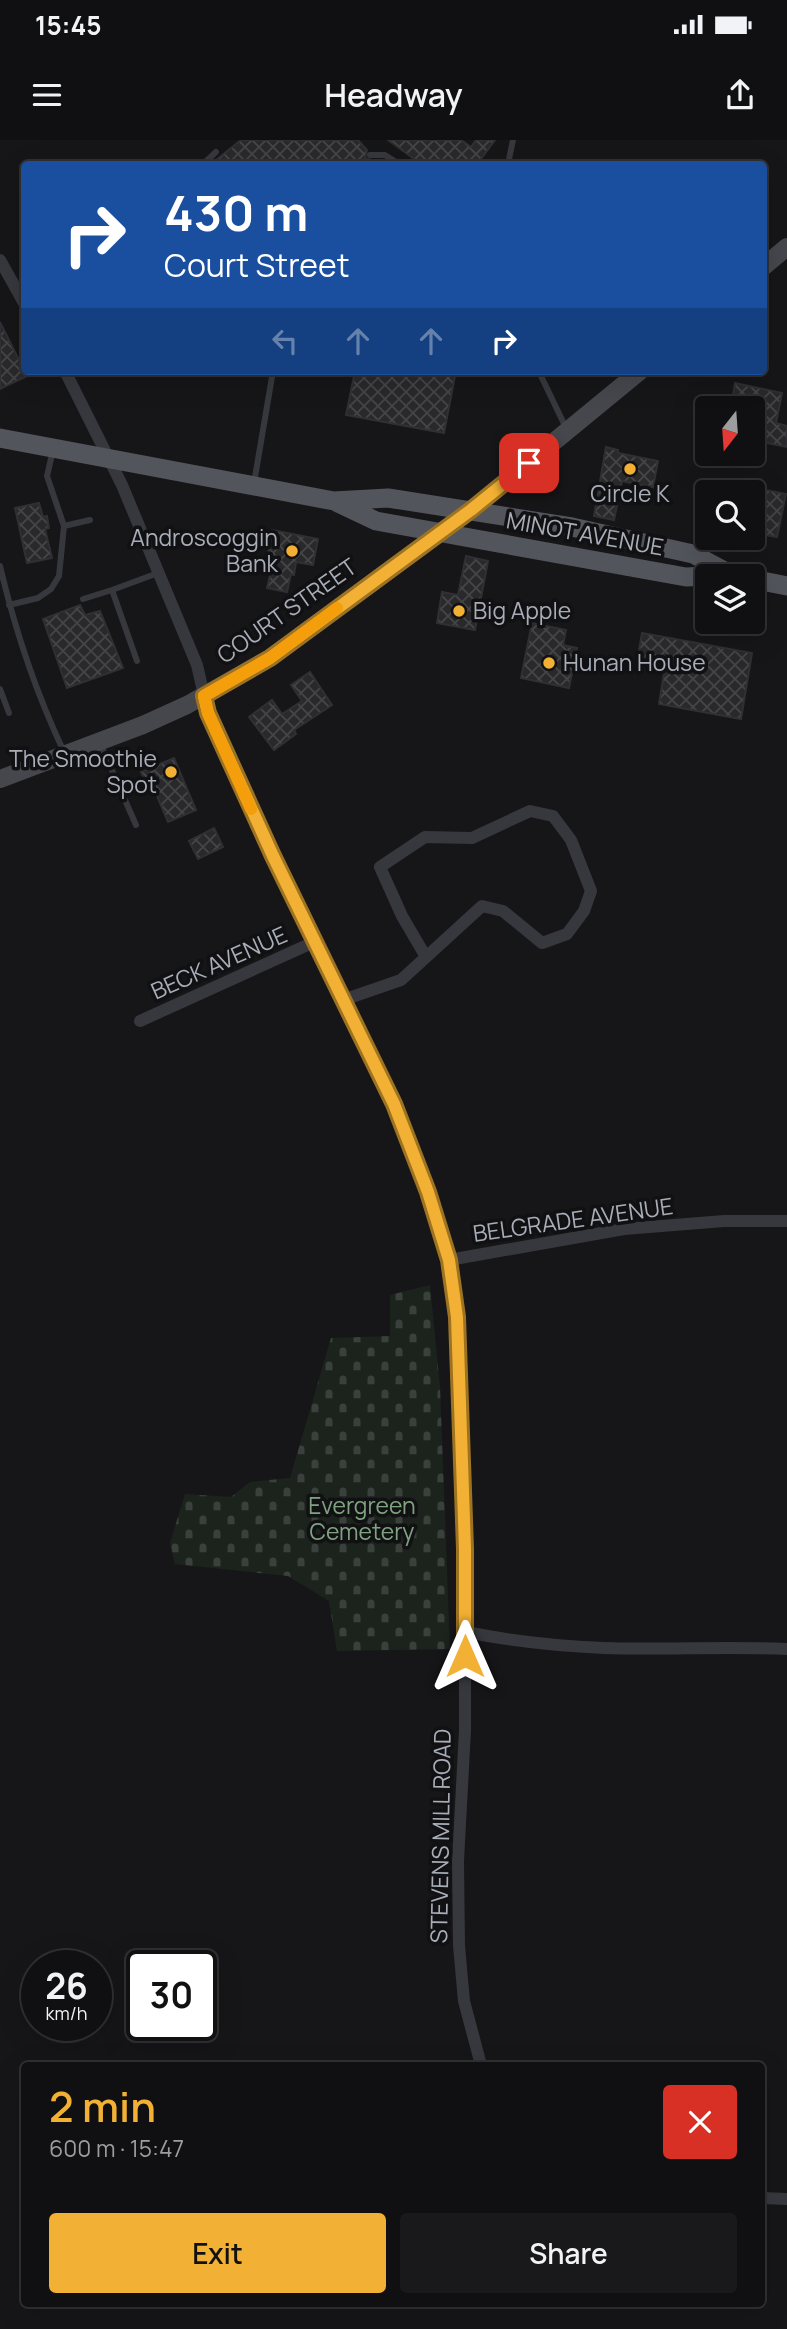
<!DOCTYPE html>
<html lang="en">
<head>
<meta charset="utf-8">
<style>
	body { margin:0; font-family:Manrope,sans-serif; background:#19191b; color:#f1f3f6; height:100vh; display:flex; flex-direction:column; font-size:26px; white-space:nowrap }
	* { box-sizing:border-box; margin:0 }
	p { font-size:23px; color:#9c9d9f }
	.icon { flex:none; width:38px; height:38px; fill:none; stroke:currentColor; stroke-width:2; stroke-linecap:round; stroke-linejoin:round }
	.map { position:relative; flex:1; overflow:hidden }
	.drawer { position:absolute; left:21px; top:1922px; width:744px; height:245px; display:flex; flex-direction:column; background:#101012; border-radius:7px; box-shadow:0 7px 28px #0002,0 0 0 2px #303032 }
	.drawer>* { flex:none }
	.guide { position:absolute; left:21px; top:21px; width:746px; height:214px; border-radius:7px; box-shadow:0 7px 28px #0002,0 0 0 2px #303032; background:#1a4fa0; color:#fff; overflow:hidden }
	.needle { width:46px; rotate:197deg }
	.fabs { position:absolute; left:695px; top:256px; display:grid; gap:14px }
	.fabs a { display:grid; place-items:center; width:70px; height:70px; border-radius:7px; background:#101012; box-shadow:0 7px 28px #0002,0 0 0 2px #303032; font-size:35px }
	.speed { position:absolute; left:21px; top:1810px; display:flex; gap:14px; font-size:35px; font-weight:700; text-align:center }
	.speed>* { display:grid; place-content:center; width:91px; height:91px; border-radius:50%; background:#101012; box-shadow:0 7px 28px #0002,0 0 0 2px #303032; line-height:1 }
	.speed small { font-size:18px; font-weight:400 }
	.speed .limit { border:4px solid #111; border-radius:10px; background:#fff; color:#111 }
	.pin { position:absolute; display:grid; place-items:center; width:60px; height:60px; color:#fff; margin:-30px; border-radius:14px; box-shadow:0 4px 10px #0006 }
	.me { position:absolute; width:77px; margin:-38px; rotate:0deg; stroke-linejoin:round; filter:drop-shadow(0 0 5px #0008) }
	.turn { display:flex; align-items:center; gap:24px; height:147px; padding:0 28px; font-size:32px }
	.turn .icon { width:91px; height:91px; stroke-width:2.5 }
	.turn b { display:block; font-size:49px; line-height:60px }
	.lanes { display:flex; align-items:center; height:66px; padding:0 28px; background:#0003; justify-content:center; gap:35px; direction:ltr }
	.lanes .off { opacity:.35 }
	.round { display:grid; place-items:center; flex:none; width:74px; height:74px; border-radius:7px; background:#19191b }
	.headline { display:flex; align-items:center; justify-content:space-between; height:119px; padding:0 28px }
	h1 { font-size:42px; font-weight:600; line-height:52px; color:#f2b134 }
	.action { display:flex; gap:14px; margin-top:auto; padding:14px 28px }
	.action a { flex:1; height:80px; border-radius:7px; background:#f2b134; color:#111; font-size:28px; font-weight:600; line-height:80px; text-align:center }
	.action a+a { background:#19191b; color:#f1f3f6 }
	.status { display:flex; justify-content:space-between; align-items:center; height:49px; padding:0 35px; background:#101012; direction:ltr }
	.status svg { height:19px; fill:currentColor }
	header { display:flex; justify-content:space-between; align-items:center; height:91px; padding:0 28px; background:#101012; font-size:32px; font-weight:600 }
	.map>svg:first-child { display:block }
	.cemetery { fill:url(#cemetery-stones) }
	.building { fill:url(#building-cross-hatch); stroke:#303034; stroke-width:2 }
	.lines { fill:none; stroke-linecap:round; stroke-linejoin:round }
	.lane { stroke:#37383d; stroke-width:6 }
	.street { stroke:#37383d; stroke-width:12 }
	.secondary { stroke:#45474d; stroke-width:18 }
	.primary { stroke:#53555c; stroke-width:19 }
	.route-casing { stroke:#9d7322; stroke-width:18 }
	.route { stroke:#f2b134; stroke-width:12 }
	.slow { stroke:#f59e0b; stroke-width:12 }
	.poi-dot { fill:#f2b134; stroke:#111113; stroke-width:2.5 }
	.labels { text-anchor:middle; stroke-width:7; stroke-linejoin:round; paint-order:stroke }
	.poi-label { font-size:23px; fill:#a8adb8; stroke:#111113; text-anchor:end }
	.street-label { font-size:23px; fill:#a8adb8; stroke:#111113 }
	.park-label { font-size:23px; fill:#7fa381; stroke:#111113 }
</style>
</head>
<body>
<div class="status"><b>15:45</b><svg viewBox="0 0 49 12"><path d="M0 12V9h3v3zM5 12V6h3v6zM10 12V3h3v9zM15 12V0h3v12zM26 1h20v11H26zM47 4h2v5h-2z"/></svg></div>
<header><svg class="icon" aria-label="menu" viewBox="0 0 24 24"><path d="M4 6h16M4 12h16M4 18h16"/></svg>Headway<svg class="icon" aria-label="share" viewBox="0 0 24 24"><path d="M12 15V3M7 8l5-5 5 5M5 13v7h14v-7"/></svg></header>
<div class="map">
<svg width="787" height="2189" viewBox="0 0 787 2189">
	<defs>
		<pattern id="cemetery-stones" width="16" height="16" patternUnits="userSpaceOnUse" patternTransform="scale(1.75)"><rect width="16" height="16" fill="#1c231d"/><path d="M2 7V4a2 2 0 0 1 4 0v3zM10 15v-3a2 2 0 0 1 4 0v3z" fill="#3a403c"/></pattern>
		<pattern id="building-cross-hatch" width="8" height="8" patternUnits="userSpaceOnUse" patternTransform="scale(1.75)"><rect width="8" height="8" fill="#29292c"/><path d="M0 0l8 8M0 8l8-8" fill="none" stroke="#454548"/></pattern>
	</defs>
	<rect width="100%" height="100%" fill="#161618"/>
	<!-- cemetery -->
	<path class="cemetery" d="M 430,1145 L 440,1247 L 450,1509 L 337,1511 L 329,1461 L 288,1436 L 175,1424 L 170,1403 L 185,1354 L 231,1357 L 250,1342 L 290,1338 L 331,1198 L 390,1196 L 390,1155 Z"/>
	<!-- building -->
	<path class="building" d="M 241,0 L 358,0 L 367,10 L 365,18 L 375,21 L 379,24 L 346,24 L 338,19 L 332,24 L 211,24 Z
		M 388,0 L 461,0 L 471,7 L 476,0 L 495,0 L 481,19 L 480,24 L 421,24 Z
		M 0,182 L 27,236 L 0,249 Z
		M 355,231 L 456,231 L 444,293 L 346,275 Z
		M 735,243 L 782,253 L 776,283 L 787,286 L 787,307 L 752,300 L 752,268 L 731,268 Z
		M 606,307 L 618,310 L 618,313 L 658,321 L 653,347 L 622,341 L 614,380 L 594,376 Z
		M 755,348 L 786,354 L 777,397 L 752,393 L 752,363 Z
		M 39,363 L 43,377 L 47,376 L 49,388 L 45,389 L 52,418 L 27,423 L 15,368 Z
		M 272,390 L 318,399 L 313,425 L 296,422 L 294,435 L 291,434 L 287,452 L 267,448 L 271,432 L 265,430 Z
		M 466,416 L 488,421 L 475,490 L 437,483 L 442,452 L 458,455 Z
		M 80,465 L 85,475 L 100,471 L 123,528 L 67,548 L 43,479 Z
		M 532,483 L 566,490 L 563,505 L 577,508 L 569,548 L 521,538 Z
		M 642,493 L 752,513 L 741,579 L 659,564 L 666,521 L 638,516 Z
		M 310,532 L 332,565 L 294,590 L 296,594 L 274,610 L 249,577 L 272,560 L 282,574 L 302,561 L 291,545 Z
		M 174,618 L 196,670 L 168,682 L 154,649 L 149,651 L 141,632 Z
		M 214,688 L 223,707 L 198,719 L 189,701 Z"/>
	<g class="lines">
		<!-- lane -->
		<path class="lane" d="M 370,15 L 385,15 L 399,24
			M 203,24 L 216,12
			M 508,24 L 513,0
			M 536,231 L 541,236 L 567,290
			M 254,343 L 273,231
			M 64,386 L 90,380
			M 0,426 C 15,490 36,553 64,612
			M 83,459 L 112,450
			M 9,465 L 38,458 L 51,449 L 59,436 L 64,386 L 47,336 L 53,310
			M 137,521 L 112,450 L 158,433
			M 0,549 L 9,573
			M 100,603 L 136,685"/>
		<!-- street -->
		<path class="street" d="M 0,120 L 24,163
			M 65,231 L 122,345 L 197,525 L 208,573 L 263,695 L 394,964 L 428,1052 L 449,1120 L 457,1177 L 465,1409 L 465,1590 L 458,1721 L 459,1806 L 464,1861 L 481,1925
			M 343,860 L 401,840 L 482,766 L 503,771 L 542,803 L 567,794 L 584,771 L 591,751 L 571,700 L 553,676 L 530,671 L 472,698 L 425,697 L 380,727 L 402,776 L 426,817
			M 140,881 L 314,802
			M 449,1120 L 624,1089 L 724,1081 L 787,1081
			M 466,1492 C 511,1501 558,1506 604,1508 C 665,1510 726,1506 787,1509
			M 761,2058 L 787,2059"/>
		<!-- secondary -->
		<path class="secondary" d="M 763,127 L 787,107
			M 0,639 L 143,585 L 187,565 L 270,518 L 471,370 L 640,231"/>
		<!-- primary -->
		<path class="primary" d="M 0,298 L 334,361 L 388,358 L 572,387 L 693,414 L 732,435
			M 338,363 L 376,381 L 686,437 L 707,436
			M 752,439 L 787,446"/>
	</g>
	<g class="lines">
		<defs>
			<path id="route" d="M 465,1516 L 465,1409 L 457,1177 L 449,1120 L 428,1052 L 394,964 L 273,716 L 208,573 L 204,556 L 270,518 L 471,370 L 529,323"/>
		</defs>
		<!-- route casing -->
		<use href="#route" class="route-casing"/>
		<!-- route -->
		<use href="#route" class="route"/>
		<!-- slow -->
		<path class="slow" d="M 251,669 L 208,573 L 204,556 L 270,518 L 337,468"/>
	</g>
	<!-- markers -->
	<g class="poi-dot">
		<circle cx="630" cy="329" r="7"/>
		<circle cx="292" cy="411" r="7"/>
		<circle cx="459" cy="471" r="7"/>
		<circle cx="549" cy="523" r="7"/>
		<circle cx="171" cy="632" r="7"/>
	</g>
	<g class="labels">
		<!-- poi labels -->
		<g class="poi-label">
			<text x="630" y="362" text-anchor="middle">Circle K</text>
			<text x="278" y="406">Androscoggin<tspan x="278" dy="26">Bank</tspan></text>
			<text x="473" y="479" text-anchor="start">Big Apple</text>
			<text x="563" y="531" text-anchor="start">Hunan House</text>
			<text x="157" y="627">The Smoothie<tspan x="157" dy="26">Spot</tspan></text>
		</g>
		<!-- street labels -->
		<g class="street-label">
			<text transform="translate(585 394) rotate(10)" y="8">MINOT AVENUE</text>
			<text transform="translate(287 471) rotate(-35)" y="8">COURT STREET</text>
			<text transform="translate(219 823) rotate(-24)" y="8">BECK AVENUE</text>
			<text transform="translate(573 1080) rotate(-8)" y="8">BELGRADE AVENUE</text>
			<text transform="translate(441 1696) rotate(-89)" y="8">STEVENS MILL ROAD</text>
		</g>
		<!-- park labels -->
		<g class="park-label">
			<text x="362" y="1374">Evergreen<tspan x="362" dy="26">Cemetery</tspan></text>
		</g>
	</g>
</svg>
<div class="fabs">
<a><svg class="needle" viewBox="-14 -14 28 28"><path d="M0-13l5 13h-10z" fill="#e53935"/><path d="M0 13l5-13h-10z" fill="#9c9d9f"/></svg></a>
<a><svg class="icon" aria-label="search" viewBox="0 0 24 24"><circle cx="10" cy="10" r="6"/><path d="M15 15l6 6"/></svg></a>
<a><svg class="icon" aria-label="layers" viewBox="0 0 24 24"><path d="M12 4l9 5-9 5-9-5zM3 14l9 5 9-5"/></svg></a>
</div>
<div class="speed"><div>26<small>km/h</small></div><div class="limit">30</div></div>
<div class="pin" style="left:529px;top:323px;background:#d93025"><svg class="icon" aria-label="arrive" viewBox="0 0 24 24"><path d="M6 21V4h12l-3 4 3 4H6"/></svg></div>
<svg class="me" style="left:465px;top:1516px" viewBox="-20 -20 40 40"><path d="M0-17L14 15 0 8-14 15z" fill="#f2b134" stroke="#fff" stroke-width="4"/></svg>
<div class="guide">
<div class="turn"><svg class="icon" aria-label="right" viewBox="0 0 24 24"><path d="M7 20v-9h11M14 6l5 5-5 5"/></svg><div><b>430 m</b>Court Street</div></div>
<div class="lanes"><svg class="icon off" aria-label="left" viewBox="0 0 24 24"><path d="M17 20v-9H6M10 6l-5 5 5 5"/></svg><svg class="icon off" aria-label="ahead" viewBox="0 0 24 24"><path d="M12 20V5M6 11l6-6 6 6"/></svg><svg class="icon off" aria-label="ahead" viewBox="0 0 24 24"><path d="M12 20V5M6 11l6-6 6 6"/></svg><svg class="icon" aria-label="right" viewBox="0 0 24 24"><path d="M7 20v-9h11M14 6l5 5-5 5"/></svg></div>
</div>
<section class="drawer">
<div class="headline"><div><h1>2 min</h1><p>600 m · 15:47</p></div><a class="round" style="background:#d93025;color:#fff"><svg class="icon" aria-label="close" viewBox="0 0 24 24"><path d="M6 6l12 12M18 6L6 18"/></svg></a></div>
<div class="action"><a>Exit</a><a>Share</a></div>
</section>
</div>
</body>
</html>
